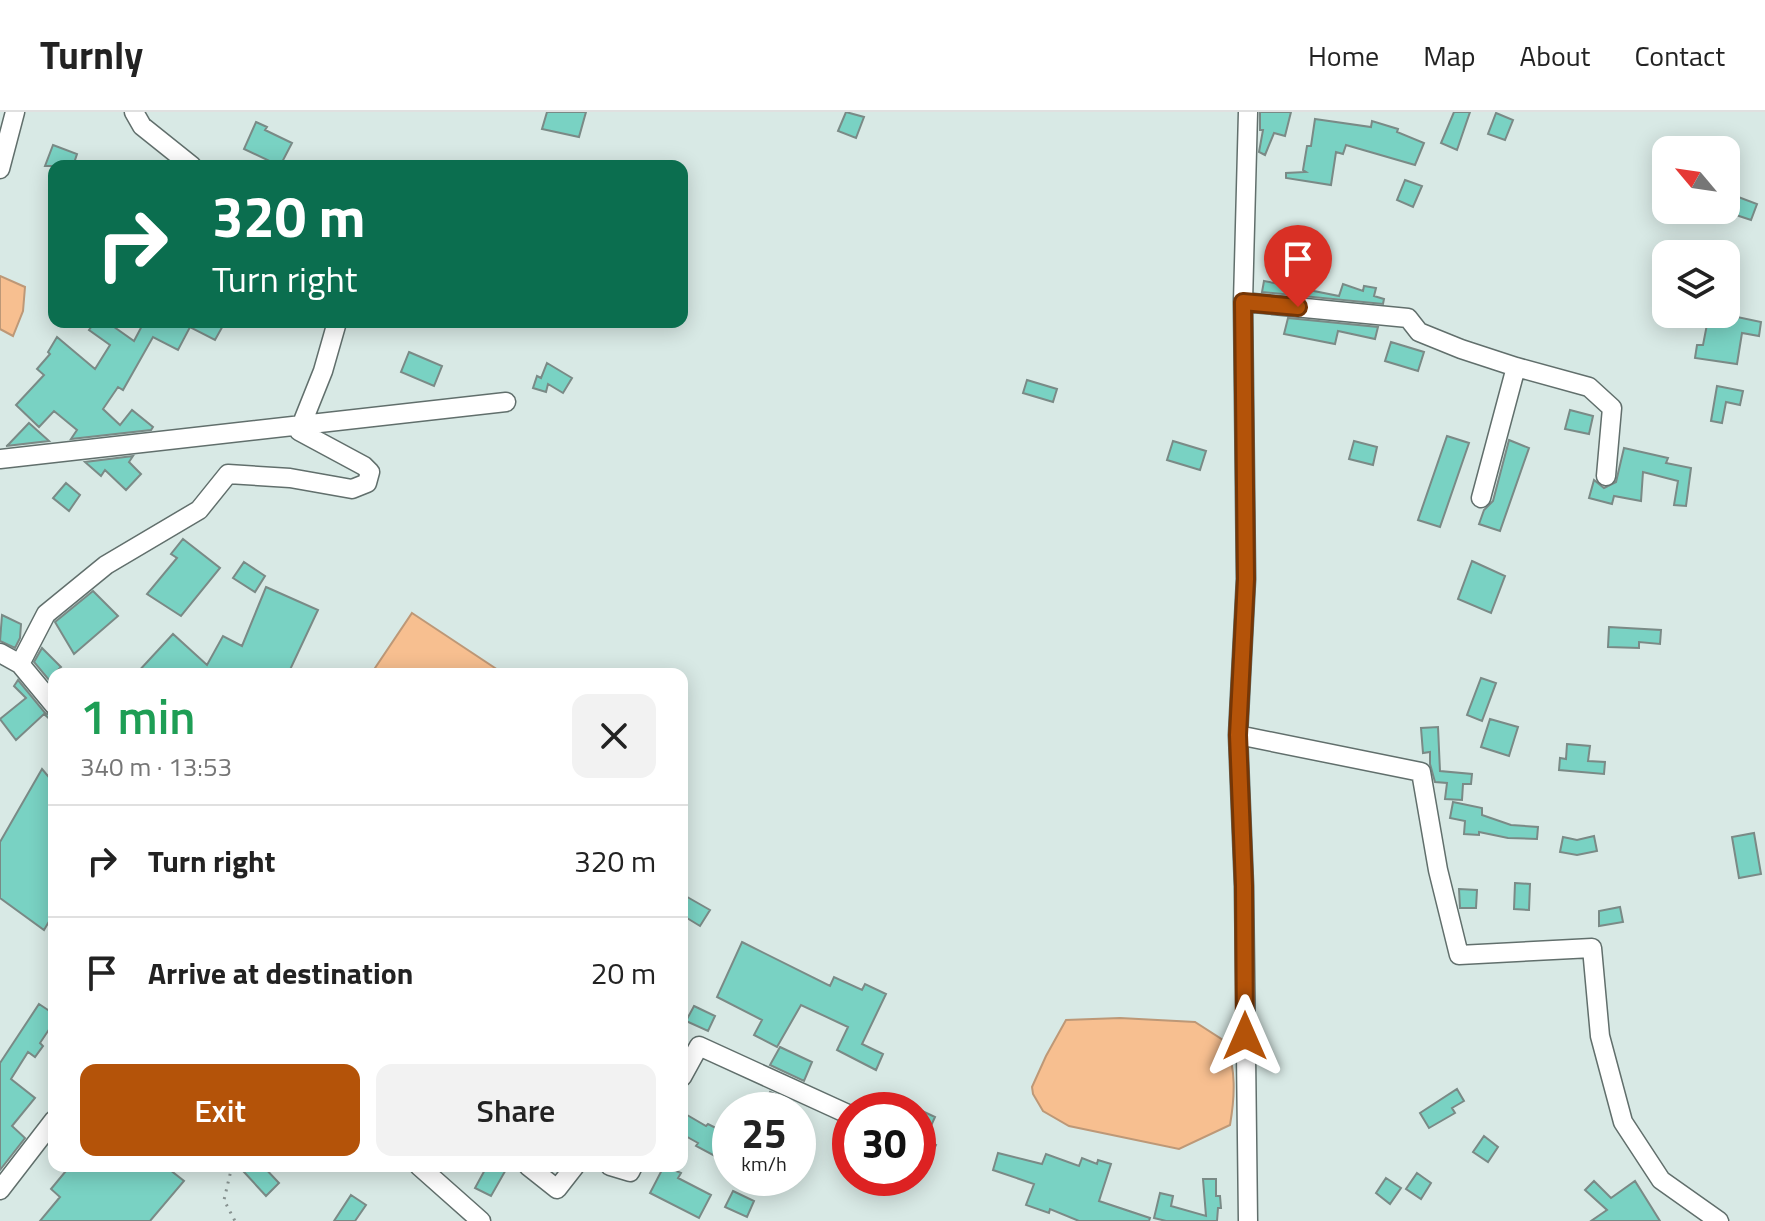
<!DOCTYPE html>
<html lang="en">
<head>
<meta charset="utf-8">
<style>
	body { margin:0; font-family:"Titillium Web",sans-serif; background:#f2f2f2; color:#222; height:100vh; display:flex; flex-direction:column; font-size:30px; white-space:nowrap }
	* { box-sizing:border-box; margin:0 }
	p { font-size:26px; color:#767676 }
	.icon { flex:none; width:44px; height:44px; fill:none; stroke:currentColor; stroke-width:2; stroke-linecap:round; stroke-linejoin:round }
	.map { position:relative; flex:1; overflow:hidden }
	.side { position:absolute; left:48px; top:556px; width:640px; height:504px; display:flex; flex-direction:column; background:#fff; border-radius:16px; box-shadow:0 4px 20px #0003 }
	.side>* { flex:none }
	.guide { position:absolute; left:48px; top:48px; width:640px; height:168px; border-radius:16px; box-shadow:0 4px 20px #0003; background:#0b6e4f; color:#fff; overflow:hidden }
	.needle { width:52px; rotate:299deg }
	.tools { position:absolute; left:1652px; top:24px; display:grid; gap:16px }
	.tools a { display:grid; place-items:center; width:88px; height:88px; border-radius:16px; background:#fff; box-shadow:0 4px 20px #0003; font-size:40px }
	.speed { position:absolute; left:712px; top:980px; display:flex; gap:16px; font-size:40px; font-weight:700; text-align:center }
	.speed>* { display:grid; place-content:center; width:104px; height:104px; border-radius:50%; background:#fff; box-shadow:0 4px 20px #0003; line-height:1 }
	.speed small { font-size:20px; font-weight:400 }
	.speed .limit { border:12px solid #d22; background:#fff; color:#111 }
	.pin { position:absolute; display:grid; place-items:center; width:68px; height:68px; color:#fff; margin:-82px -34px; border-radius:50% 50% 50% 0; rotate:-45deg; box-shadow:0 0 8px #0007 }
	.pin .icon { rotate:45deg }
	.me { position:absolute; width:88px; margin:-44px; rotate:0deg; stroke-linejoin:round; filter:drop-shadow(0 0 6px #0008) }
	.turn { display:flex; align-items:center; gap:28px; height:168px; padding:0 32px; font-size:36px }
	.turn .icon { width:104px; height:104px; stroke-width:2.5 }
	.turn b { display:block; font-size:56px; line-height:68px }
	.round { display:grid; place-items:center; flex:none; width:84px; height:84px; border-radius:16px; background:#f2f2f2 }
	.head { display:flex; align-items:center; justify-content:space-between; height:136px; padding:0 32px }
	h1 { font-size:48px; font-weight:600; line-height:60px; color:#1e9e55 }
	.button { display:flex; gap:16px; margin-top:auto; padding:16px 32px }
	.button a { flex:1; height:92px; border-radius:16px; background:#b45309; color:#fff; font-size:32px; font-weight:600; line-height:92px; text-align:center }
	.button a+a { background:#f2f2f2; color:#222 }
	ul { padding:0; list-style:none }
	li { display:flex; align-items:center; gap:24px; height:112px; padding:0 32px; border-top:2px solid #e0e0e0 }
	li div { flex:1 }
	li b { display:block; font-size:30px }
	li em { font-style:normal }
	header { display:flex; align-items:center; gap:48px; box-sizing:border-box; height:112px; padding:0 40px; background:#fff; border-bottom:2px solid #e0e0e0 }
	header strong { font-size:38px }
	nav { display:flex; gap:44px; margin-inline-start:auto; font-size:28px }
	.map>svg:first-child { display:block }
	.water { fill:#f7bf90; stroke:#bd9877; stroke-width:2 }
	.building { fill:#79d2c3; stroke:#7a8a86; stroke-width:2 }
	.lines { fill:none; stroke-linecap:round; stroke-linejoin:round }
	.minor-casing { stroke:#616f6c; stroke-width:21 }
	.path { stroke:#879290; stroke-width:3; stroke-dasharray:2 6; stroke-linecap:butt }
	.minor { stroke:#fff; stroke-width:18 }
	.route-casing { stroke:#753606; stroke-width:20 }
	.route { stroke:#b45309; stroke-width:14 }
</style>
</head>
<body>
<header>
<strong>Turnly</strong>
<nav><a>Home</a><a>Map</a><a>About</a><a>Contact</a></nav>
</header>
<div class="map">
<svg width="1765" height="1109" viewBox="0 0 1765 1109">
	<rect width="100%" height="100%" fill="#d8e9e5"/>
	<!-- water -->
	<path class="water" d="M 0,164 L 25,175 L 23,199 L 13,224 L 0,217 Z
		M 412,501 L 504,562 L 371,562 Z
		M 1120,906 L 1195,910 L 1226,930 C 1236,958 1235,984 1230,1013 L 1179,1037 L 1069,1014 L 1043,999 L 1033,982 L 1032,975 L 1046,944 L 1066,908 Z"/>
	<!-- building -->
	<path class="building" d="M 547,0 L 586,0 L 579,25 L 542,17 Z
		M 846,0 L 864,5 L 856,26 L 838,19 Z
		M 1260,0 L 1291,0 L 1285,24 L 1274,21 L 1265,43 L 1259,40 L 1263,18 L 1260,18 Z
		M 1454,0 L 1470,0 L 1457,38 L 1441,31 Z
		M 1496,1 L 1513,8 L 1505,28 L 1488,22 Z
		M 1315,7 L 1371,15 L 1372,9 L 1398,17 L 1397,20 L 1424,31 L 1415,53 L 1346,33 L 1343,42 L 1336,40 L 1331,73 L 1286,66 L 1286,61 L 1306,60 L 1303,58 L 1307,34 L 1311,34 Z
		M 256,10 L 267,15 L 265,18 L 292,31 L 280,54 L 244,37 Z
		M 53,33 L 77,42 L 73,54 L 45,54 Z
		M 1405,68 L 1422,74 L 1413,95 L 1397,88 Z
		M 1733,83 L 1757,92 L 1751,108 L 1727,100 Z
		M 1264,169 L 1339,184 L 1343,172 L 1363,179 L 1364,174 L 1376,176 L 1374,184 L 1384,187 L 1383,192 L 1262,180 Z
		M 1709,202 L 1723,202 L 1761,210 L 1759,224 L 1742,221 L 1737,252 L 1695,246 L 1697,233 L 1703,233 Z
		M 1288,206 L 1378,215 L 1375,227 L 1338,219 L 1335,232 L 1284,222 Z
		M 95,210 L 107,210 L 134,229 L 144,210 L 225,210 L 215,228 L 190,215 L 178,238 L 153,225 L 123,278 L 118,275 L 103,297 L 120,313 L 132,298 L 153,315 L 151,318 L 71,327 L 77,318 L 54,299 L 39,315 L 16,293 L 44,263 L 37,257 L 50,242 L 48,240 L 57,225 L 95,257 L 110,233 L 89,218 Z
		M 1391,230 L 1424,240 L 1418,259 L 1385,249 Z
		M 409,240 L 442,254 L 434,274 L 401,260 Z
		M 547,251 L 572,266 L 563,281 L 548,272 L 546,280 L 533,276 L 537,264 L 541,266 Z
		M 1027,268 L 1057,277 L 1053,290 L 1023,281 Z
		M 1717,274 L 1743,279 L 1740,293 L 1726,290 L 1722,311 L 1711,309 Z
		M 1570,298 L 1593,304 L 1589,322 L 1565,317 Z
		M 29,311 L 49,329 L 6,334 L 7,334 Z
		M 1447,324 L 1469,331 L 1440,415 L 1418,408 Z
		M 1509,328 L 1529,336 L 1500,419 L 1479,412 L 1484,398 L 1493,389 Z
		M 1173,329 L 1206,339 L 1200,358 L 1167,348 Z
		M 1354,329 L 1377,335 L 1373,353 L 1349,347 Z
		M 1624,336 L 1668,346 L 1666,351 L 1691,356 L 1686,394 L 1674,393 L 1678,369 L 1643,360 L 1641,389 L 1614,384 L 1612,392 L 1589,386 L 1594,368 L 1604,376 L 1616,370 Z
		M 133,344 L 129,350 L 141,362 L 126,378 L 105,358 L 101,364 L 85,350 Z
		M 66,371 L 80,383 L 69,399 L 53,386 Z
		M 183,427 L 220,456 L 181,504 L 147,482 L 177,446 L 171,442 Z
		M 1472,449 L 1505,464 L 1491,501 L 1458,487 Z
		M 244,450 L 265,464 L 255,480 L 233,466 Z
		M 266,475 L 318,498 L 288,562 L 136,562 L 173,522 L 207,553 L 223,524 L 242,534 Z
		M 93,479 L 118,504 L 74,542 L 55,510 Z
		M 2,503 L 21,512 L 20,526 L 15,536 L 0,529 Z
		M 1609,515 L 1661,518 L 1660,532 L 1639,530 L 1639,536 L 1608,535 Z
		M 42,536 L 61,555 L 54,562 L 54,574 L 34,550 Z
		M 1481,566 L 1496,571 L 1482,609 L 1467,603 Z
		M 18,568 L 45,601 L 54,605 L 54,611 L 44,602 L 16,628 L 0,607 L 26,586 L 14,574 Z
		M 1490,607 L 1518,615 L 1509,644 L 1481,635 Z
		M 1438,615 L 1440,659 L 1472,662 L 1471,672 L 1463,672 L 1462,688 L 1445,687 L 1447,671 L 1435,670 L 1430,652 L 1430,640 L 1423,641 L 1421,616 Z
		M 1567,632 L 1590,634 L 1588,649 L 1605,650 L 1604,662 L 1559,658 L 1560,646 L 1566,647 Z
		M 42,657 L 54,671 L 54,801 L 44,818 L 0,786 L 0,730 Z
		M 1453,690 L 1482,696 L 1482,703 L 1511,713 L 1538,715 L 1537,727 L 1508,726 L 1479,720 L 1479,723 L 1464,722 L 1465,709 L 1450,706 Z
		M 1754,721 L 1761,762 L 1739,766 L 1732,725 Z
		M 1594,724 L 1597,739 L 1577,743 L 1560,740 L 1563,725 L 1577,728 Z
		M 1515,771 L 1530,772 L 1529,798 L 1514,797 Z
		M 1459,777 L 1477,778 L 1476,796 L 1460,796 Z
		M 682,782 L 710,798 L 700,814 L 682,803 Z
		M 1620,795 L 1623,810 L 1599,814 L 1599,799 Z
		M 742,830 L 830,874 L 834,865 L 862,878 L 865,872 L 886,882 L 862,932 L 883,942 L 876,958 L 837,938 L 848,915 L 801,893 L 777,935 L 754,923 L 762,908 L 717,885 Z
		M 39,892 L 54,902 L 54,910 L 40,931 L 43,934 L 35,945 L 28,940 L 11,967 L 35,986 L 12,1014 L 25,1026 L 0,1058 L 0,951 Z
		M 694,894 L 715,904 L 708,919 L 686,909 Z
		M 780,935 L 812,950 L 804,969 L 770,953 Z
		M 1457,977 L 1464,989 L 1452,996 L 1455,1001 L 1429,1016 L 1420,1001 Z
		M 770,980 L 793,990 L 789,998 L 761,998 Z
		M 918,997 L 935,1005 L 925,1027 L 936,1033 L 918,1070 Z
		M 682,1000 L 706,1014 L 708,1012 L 730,1023 L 730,1052 L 696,1034 L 698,1031 L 682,1022 Z
		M 1484,1024 L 1498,1035 L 1488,1050 L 1473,1040 Z
		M 998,1041 L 1042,1052 L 1046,1042 L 1079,1054 L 1082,1046 L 1097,1052 L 1098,1048 L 1111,1052 L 1099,1089 L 1150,1106 L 1149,1109 L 1079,1109 L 1050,1097 L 1049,1101 L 1026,1093 L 1034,1072 L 993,1058 Z
		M 70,1054 L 165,1054 L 184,1069 L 150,1109 L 40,1109 L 60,1085 L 51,1077 Z
		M 251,1054 L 263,1054 L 279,1071 L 266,1084 L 244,1060 Z
		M 487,1054 L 508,1054 L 491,1084 L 475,1076 Z
		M 664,1054 L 681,1061 L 678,1066 L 711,1083 L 699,1106 L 650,1081 Z
		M 1417,1061 L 1431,1071 L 1421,1087 L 1406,1077 Z
		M 1386,1066 L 1401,1076 L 1390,1092 L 1376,1081 Z
		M 1203,1067 L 1216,1067 L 1216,1084 L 1220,1084 L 1221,1096 L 1218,1096 L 1217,1109 L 1166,1109 L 1154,1106 L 1160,1081 L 1173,1084 L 1171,1094 L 1206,1104 Z
		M 1594,1069 L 1611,1086 L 1635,1069 L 1660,1109 L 1591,1109 L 1607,1098 L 1585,1078 Z
		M 733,1079 L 754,1089 L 747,1105 L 725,1095 Z
		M 351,1083 L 366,1093 L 355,1109 L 334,1109 Z"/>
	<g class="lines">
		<defs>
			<path id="minor" d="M 134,0 L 142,14 L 192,54
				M 0,57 L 15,0
				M 1243,190 L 1408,206 L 1419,220 L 1461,237 L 1516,255 L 1481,386
				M 1516,255 L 1589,275 L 1612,296 L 1606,364
				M 0,347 L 506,290
				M 0,541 L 20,552 L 54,593
				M 20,552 L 46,502 L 106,453 L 199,398 L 228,362 L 290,366 L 352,377 L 367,371 L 370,360 L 364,354 L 299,319 L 323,259 L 337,210
				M 1238,623 L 1421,660 L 1438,758 L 1459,843 L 1592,836 L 1600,924 L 1623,1010 L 1661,1068 L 1719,1109
				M 682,965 L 699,934 L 850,1003
				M 419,1054 L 481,1109
				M 528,1054 L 557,1077 L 575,1054
				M 610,1054 L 630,1060 L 633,1054
				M 0,1078 L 54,1008
				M 1248,1109 L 1244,774 L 1238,623 L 1246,467 L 1243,190 L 1248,0"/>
		</defs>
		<!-- minor casing -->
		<use href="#minor" class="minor-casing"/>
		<!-- path -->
		<path class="path" d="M 232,1054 L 224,1088 L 235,1109"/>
		<!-- minor -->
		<use href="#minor" class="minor"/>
	</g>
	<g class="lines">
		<defs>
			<path id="route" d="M 1245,924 L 1244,774 L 1238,623 L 1246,467 L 1243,190 L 1298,195"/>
		</defs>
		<!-- route casing -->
		<use href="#route" class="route-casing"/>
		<!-- route -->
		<use href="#route" class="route"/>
	</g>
</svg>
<div class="tools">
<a><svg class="needle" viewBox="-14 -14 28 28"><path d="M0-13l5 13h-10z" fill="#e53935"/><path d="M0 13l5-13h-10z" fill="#767676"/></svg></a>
<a><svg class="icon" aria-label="layers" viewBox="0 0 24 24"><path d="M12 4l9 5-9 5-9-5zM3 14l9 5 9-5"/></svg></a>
</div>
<div class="speed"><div>25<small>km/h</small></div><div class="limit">30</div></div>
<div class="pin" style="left:1298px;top:195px;background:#d93025"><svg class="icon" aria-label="arrive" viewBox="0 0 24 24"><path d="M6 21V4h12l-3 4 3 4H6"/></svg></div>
<svg class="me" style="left:1245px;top:924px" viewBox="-20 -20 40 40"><path d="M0-17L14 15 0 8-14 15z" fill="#b45309" stroke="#fff" stroke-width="4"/></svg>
<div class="guide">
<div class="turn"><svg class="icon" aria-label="right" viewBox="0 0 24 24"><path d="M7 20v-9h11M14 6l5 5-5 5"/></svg><div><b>320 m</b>Turn right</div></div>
</div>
<section class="side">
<div class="head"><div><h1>1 min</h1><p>340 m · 13:53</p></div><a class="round"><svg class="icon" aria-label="close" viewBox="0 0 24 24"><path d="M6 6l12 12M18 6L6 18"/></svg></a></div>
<ul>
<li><svg class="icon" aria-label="right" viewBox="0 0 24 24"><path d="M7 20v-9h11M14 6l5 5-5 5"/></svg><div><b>Turn right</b></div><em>320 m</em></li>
<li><svg class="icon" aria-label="arrive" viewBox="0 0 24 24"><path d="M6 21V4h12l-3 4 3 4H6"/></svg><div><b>Arrive at destination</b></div><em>20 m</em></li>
</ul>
<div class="button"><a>Exit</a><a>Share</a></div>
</section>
</div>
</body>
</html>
